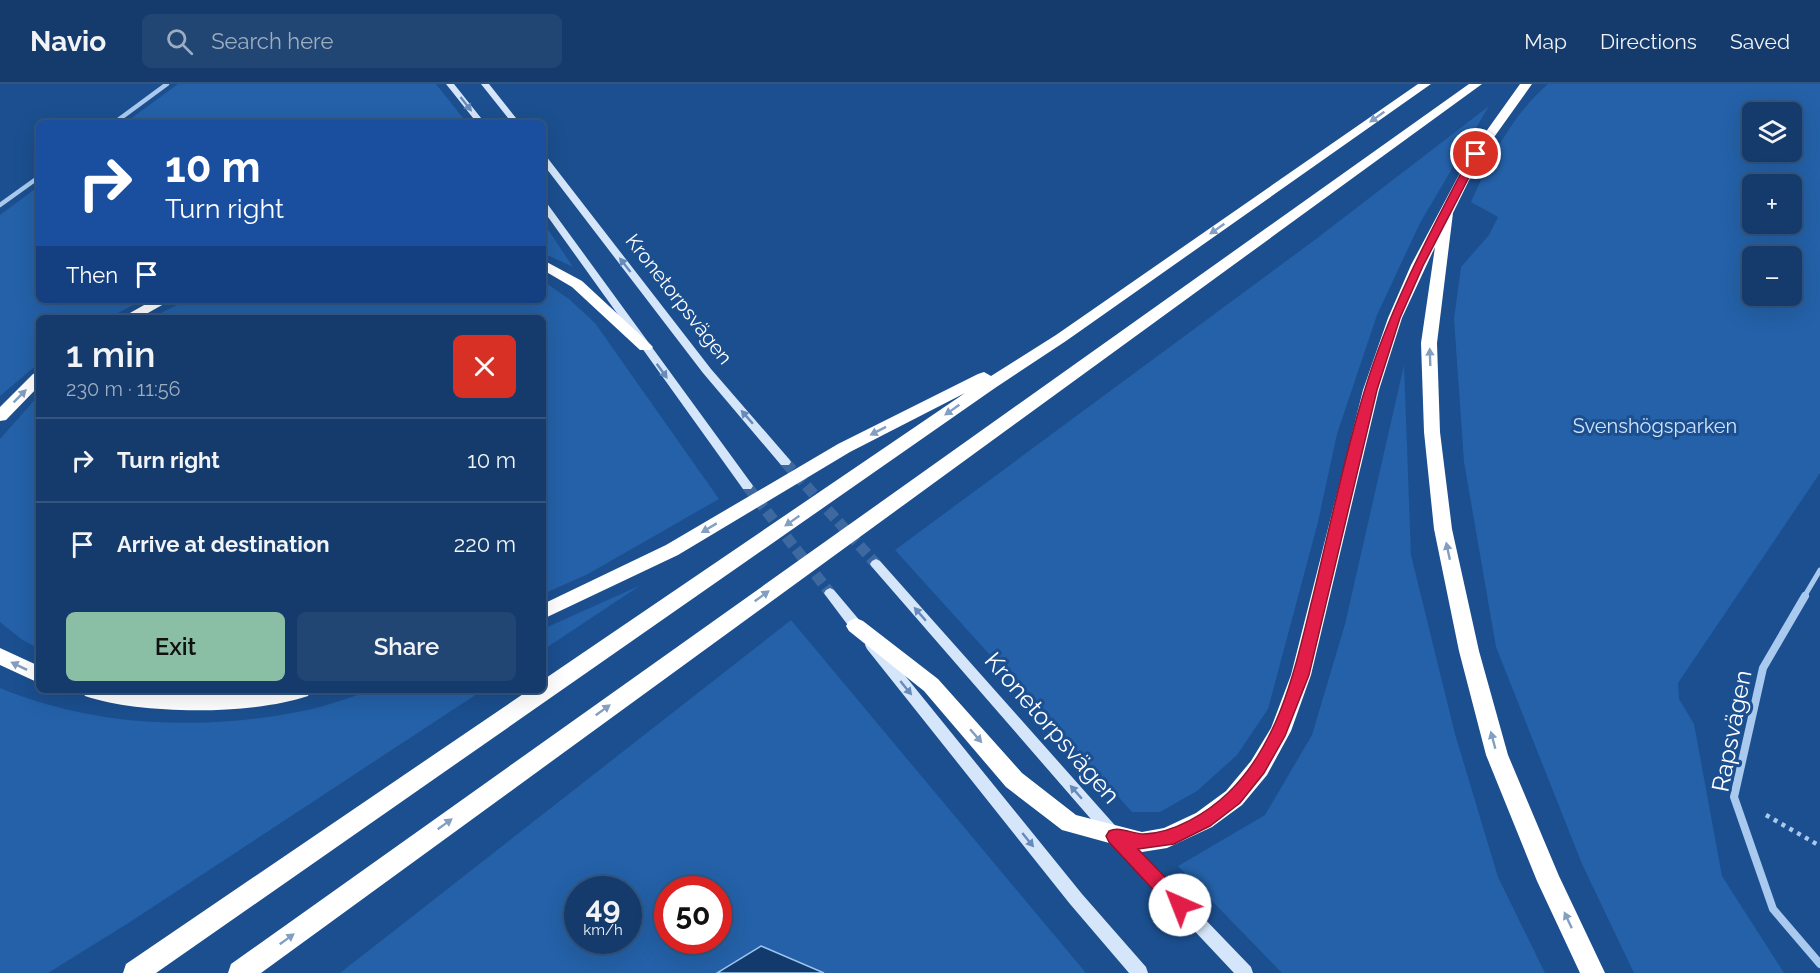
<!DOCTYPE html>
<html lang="en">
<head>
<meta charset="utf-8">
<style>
	body { margin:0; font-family:Raleway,sans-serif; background:#214673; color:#f1f3f6; height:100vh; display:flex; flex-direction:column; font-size:22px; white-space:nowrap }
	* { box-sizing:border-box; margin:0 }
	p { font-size:20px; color:#9dadc1 }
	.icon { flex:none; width:33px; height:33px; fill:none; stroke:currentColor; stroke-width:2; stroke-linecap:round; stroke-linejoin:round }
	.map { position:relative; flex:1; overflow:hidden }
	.panel { position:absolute; left:36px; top:231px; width:510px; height:378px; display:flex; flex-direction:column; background:#143b6b; border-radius:9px; box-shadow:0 6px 24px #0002,0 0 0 2px #33557e }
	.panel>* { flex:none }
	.banner { position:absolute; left:36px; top:36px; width:510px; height:183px; border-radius:9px; box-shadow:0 6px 24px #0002,0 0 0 2px #33557e; background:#1a4fa0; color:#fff; overflow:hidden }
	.controls { position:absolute; left:1742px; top:18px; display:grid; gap:12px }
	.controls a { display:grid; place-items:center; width:60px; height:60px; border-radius:9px; background:#143b6b; box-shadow:0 6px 24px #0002,0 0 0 2px #33557e; font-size:30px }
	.speed { position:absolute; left:564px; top:792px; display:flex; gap:12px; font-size:30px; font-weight:700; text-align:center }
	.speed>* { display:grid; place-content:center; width:78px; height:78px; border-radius:50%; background:#143b6b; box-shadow:0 6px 24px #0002,0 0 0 2px #33557e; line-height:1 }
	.speed small { font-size:15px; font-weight:400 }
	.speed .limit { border:9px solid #d22; background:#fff; color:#111 }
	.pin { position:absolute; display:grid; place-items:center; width:51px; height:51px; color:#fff; margin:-26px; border:3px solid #fff; border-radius:50%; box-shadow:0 2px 6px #0007 }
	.me { position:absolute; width:66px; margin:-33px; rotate:316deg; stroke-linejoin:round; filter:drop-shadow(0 0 4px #0008) }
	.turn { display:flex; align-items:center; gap:21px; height:126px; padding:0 30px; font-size:27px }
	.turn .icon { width:78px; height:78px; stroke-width:2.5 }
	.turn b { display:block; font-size:42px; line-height:51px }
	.then { display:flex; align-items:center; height:57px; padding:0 30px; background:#0003; gap:12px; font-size:22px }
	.round { display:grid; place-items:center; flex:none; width:63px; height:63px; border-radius:9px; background:#214673 }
	.overview { display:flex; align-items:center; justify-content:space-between; height:102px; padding:0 30px }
	h1 { font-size:36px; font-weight:600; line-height:45px }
	.button { display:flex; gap:12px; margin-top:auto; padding:12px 30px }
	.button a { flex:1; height:69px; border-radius:9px; background:#8abfa5; color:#111; font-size:24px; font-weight:600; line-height:69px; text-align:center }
	.button a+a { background:#214673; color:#f1f3f6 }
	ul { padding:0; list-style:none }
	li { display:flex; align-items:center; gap:18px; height:84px; padding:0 30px; border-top:2px solid #33557e }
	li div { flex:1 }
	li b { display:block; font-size:22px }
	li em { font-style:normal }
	header { display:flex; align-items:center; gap:36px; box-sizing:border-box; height:84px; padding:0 30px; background:#143b6b; border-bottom:2px solid #33557e }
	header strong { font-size:28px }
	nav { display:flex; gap:33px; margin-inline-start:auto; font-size:21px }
	.search { width:420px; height:54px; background:#214673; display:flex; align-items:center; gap:15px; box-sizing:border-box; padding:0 21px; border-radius:9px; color:#9dadc1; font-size:22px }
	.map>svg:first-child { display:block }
	.green { fill:#2461a8; fill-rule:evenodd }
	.water { fill:#123a6d; stroke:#9cc4f0; stroke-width:1.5 }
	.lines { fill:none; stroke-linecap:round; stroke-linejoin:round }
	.secondary-tunnel { stroke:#3d69a0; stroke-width:11; stroke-dasharray:11 5; stroke-linecap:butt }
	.path { stroke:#a9c9ee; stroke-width:4.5; stroke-dasharray:4 5; stroke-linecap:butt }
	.street-far2 { stroke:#a9c9ee; stroke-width:4.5 }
	.street-far1 { stroke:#a9c9ee; stroke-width:5 }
	.street { stroke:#a9c9ee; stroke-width:8 }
	.secondary { fill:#d6e6fa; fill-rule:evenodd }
	.highway { fill:#fff; fill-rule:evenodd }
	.oneway { fill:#668bba }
	.oneway2 { fill:#829ec1 }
	.route { fill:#e11d48; stroke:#92132f; stroke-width:1.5 }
	.labels { text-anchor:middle; stroke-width:6; stroke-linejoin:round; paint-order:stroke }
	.street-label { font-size:20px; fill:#fff; stroke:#1b4f8f }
	.park-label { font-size:20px; fill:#cfe3fa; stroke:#1b4f8f }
	.near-street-label { font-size:24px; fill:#fff; stroke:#1b4f8f }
</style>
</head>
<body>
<header>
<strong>Navio</strong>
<div class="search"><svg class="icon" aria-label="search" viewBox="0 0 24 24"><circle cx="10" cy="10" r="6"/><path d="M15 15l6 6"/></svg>Search here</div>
<nav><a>Map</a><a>Directions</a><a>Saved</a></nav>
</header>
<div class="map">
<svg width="1820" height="889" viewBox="0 0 1820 889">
	<rect width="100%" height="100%" fill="#1b4f8f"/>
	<!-- green -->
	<path class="green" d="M 178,0 L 436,0 L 467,39 L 125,39 Z
		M 1548,0 L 1820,0 L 1820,389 L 1678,599 L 1679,615 L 1694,640 L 1722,792 L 1784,889 L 1634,889 L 1582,780 L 1496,563 L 1464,378 L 1454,235 L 1461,183 L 1489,151 L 1498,133 L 1471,118 C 1491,74 1511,32 1548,0 ZM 1752,28 L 1791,28 L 1791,68 L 1752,68 ZM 1752,100 L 1791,100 L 1791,140 L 1752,140 ZM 1752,172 L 1791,172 L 1791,212 L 1752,212 Z
		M 1489,22 L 1420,139 L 1377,231 L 1337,350 L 1318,438 L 1268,625 L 1237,671 L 1197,707 L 1160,728 L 1132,728 L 895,466 L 1316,155 Z
		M 39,102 L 39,216 L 143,216 L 108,234 L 39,234 L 39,279 L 0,312 L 0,131 Z
		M 543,138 L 573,183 L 543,169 Z
		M 543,197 L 569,215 L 595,239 L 719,415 L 588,490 L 543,510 L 543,234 L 151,234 L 187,216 L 543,216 Z
		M 1404,281 L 1411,471 L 1455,650 L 1498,793 L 1545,889 L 1282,889 L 1178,782 L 1265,731 L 1312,651 L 1345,540 Z
		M 39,311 L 39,565 L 21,555 L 0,538 L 0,355 Z
		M 641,501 L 543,566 L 543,545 Z
		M 791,536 L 1086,889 L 340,889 ZM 578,806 L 628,806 L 628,856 L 578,856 ZM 668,806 L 718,806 L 718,856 L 668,856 Z
		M 0,604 C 98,644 204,647 308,626 C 333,621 358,608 383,606 C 415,603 450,606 483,606 L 130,838 L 48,889 L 0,889 Z"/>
	<!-- water -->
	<path class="water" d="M 761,862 L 824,889 L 717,889 Z"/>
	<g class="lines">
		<!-- secondary-tunnel -->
		<path class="secondary-tunnel" d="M 785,378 L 876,480
			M 747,402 L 830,509"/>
		<!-- path -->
		<path class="path" d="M 1766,731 L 1820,762"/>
		<!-- street-far2 -->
		<path class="street-far2" d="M 114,39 L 167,0
			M 0,121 L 39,93"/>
		<!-- street-far1 -->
		<path class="street-far1" d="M 1804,513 L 1820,486"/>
		<!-- street -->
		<path class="street" d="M 1805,512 L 1763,584 L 1734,713 L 1773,825 L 1820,880"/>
		<!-- secondary -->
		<path class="secondary" d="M 446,0 L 454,0 L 485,39 L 477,39 Z
			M 481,0 L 489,0 L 520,39 L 512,39 Z
			M 543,72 L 546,72 L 711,285 L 789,375 L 791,378 L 789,381 L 781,381 L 703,289 L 543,80 Z
			M 543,117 L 546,118 L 751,399 L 753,402 L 751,405 L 743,405 L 543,126 Z
			M 876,475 L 880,477 L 1120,747 L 1251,883 L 1253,889 L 1234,889 L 1110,757 L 872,483 L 870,480 L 872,477 Z
			M 830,504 L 834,506 L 866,544 L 868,548 L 866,552 L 856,552 L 826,512 L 824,509 L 826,506 Z
			M 872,556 L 877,557 L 1082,810 L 1146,883 L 1148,889 L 1129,889 L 1070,820 L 867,565 L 865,561 L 867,557 Z"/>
		<!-- highway -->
		<path class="highway" d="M 1418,0 L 1431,0 L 1066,257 L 995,304 L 156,889 L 123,889 L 126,880 L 529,606 L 543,606 L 543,596 L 965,309 L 850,368 L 678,471 L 543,535 L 543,520 L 666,461 L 838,360 L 978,290 L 984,288 L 991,292 L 1056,251 Z
			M 1469,0 L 1482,0 L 261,889 L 228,889 L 231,880 Z
			M 1520,0 L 1532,0 L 1482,70 L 1453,129 L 1437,259 L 1440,348 L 1452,445 L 1479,567 L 1508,671 L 1559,792 L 1605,889 L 1580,889 L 1537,797 L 1486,671 L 1459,567 L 1434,445 L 1424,348 L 1421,259 L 1435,163 L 1402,234 L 1379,306 L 1311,591 L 1291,647 L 1267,691 L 1242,721 L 1212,743 L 1167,764 L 1142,768 L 1062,746 L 1006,703 L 924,607 L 849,547 L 846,542 L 849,537 L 856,534 L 863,537 L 938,595 L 1022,689 L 1076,731 L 1142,748 L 1164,744 L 1196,729 L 1226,707 L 1251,677 L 1271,644 L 1291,591 L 1363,306 L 1388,234 L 1411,181 L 1470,70 Z
			M 543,176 L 582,197 L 650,260 L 653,263 L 650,266 L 640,266 L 572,203 L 543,186 Z
			M 153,216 L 171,216 L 139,234 L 121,234 Z
			M 39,288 L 39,302 L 6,336 L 0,337 L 0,323 L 33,290 Z
			M 0,564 L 39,582 L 39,599 L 0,581 Z
			M 82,606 L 196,608 L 311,606 L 308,612 C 253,631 140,631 85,612 Z"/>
	</g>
	<!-- one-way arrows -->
	<defs><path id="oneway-solid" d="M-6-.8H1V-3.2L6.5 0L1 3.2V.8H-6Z" transform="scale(1.5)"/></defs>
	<g class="oneway">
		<use href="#oneway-solid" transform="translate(466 20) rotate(52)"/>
		<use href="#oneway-solid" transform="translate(625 181) rotate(-128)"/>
		<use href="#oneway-solid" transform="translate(662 287) rotate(54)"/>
		<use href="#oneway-solid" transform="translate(747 333) rotate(-131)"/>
		<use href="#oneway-solid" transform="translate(920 530) rotate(-131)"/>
		<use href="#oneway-solid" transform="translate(906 604) rotate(51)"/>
		<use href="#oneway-solid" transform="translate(1076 708) rotate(-131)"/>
		<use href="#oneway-solid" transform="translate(1028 756) rotate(51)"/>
	</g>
	<g class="oneway2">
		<use href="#oneway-solid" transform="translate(1377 33) rotate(145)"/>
		<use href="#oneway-solid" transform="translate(1217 145) rotate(145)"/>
		<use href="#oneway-solid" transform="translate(1430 273) rotate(-92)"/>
		<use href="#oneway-solid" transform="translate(20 312) rotate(-45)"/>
		<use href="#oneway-solid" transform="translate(952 326) rotate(145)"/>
		<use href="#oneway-solid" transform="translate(878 347) rotate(153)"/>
		<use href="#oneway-solid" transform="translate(792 437) rotate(145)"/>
		<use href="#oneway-solid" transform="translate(709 444) rotate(149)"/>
		<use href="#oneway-solid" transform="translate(1448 467) rotate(-102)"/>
		<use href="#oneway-solid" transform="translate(762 512) rotate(-36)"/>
		<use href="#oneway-solid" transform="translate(19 582) rotate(-154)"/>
		<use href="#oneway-solid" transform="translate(603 626) rotate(-36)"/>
		<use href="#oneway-solid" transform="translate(976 652) rotate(49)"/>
		<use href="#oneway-solid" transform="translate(1493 656) rotate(-105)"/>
		<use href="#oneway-solid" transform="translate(445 740) rotate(-36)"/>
		<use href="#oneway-solid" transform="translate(1568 836) rotate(-115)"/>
		<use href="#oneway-solid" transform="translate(287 855) rotate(-36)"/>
	</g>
	<!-- route -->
	<path class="route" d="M 1476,67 L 1481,70 L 1423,182 L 1400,234 L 1377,306 L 1309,591 L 1285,652 L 1264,689 L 1240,719 L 1210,742 L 1174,760 L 1138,765 L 1186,815 L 1189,821 L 1186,827 L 1180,829 L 1173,827 L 1109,758 L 1106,752 L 1109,747 C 1120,742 1132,750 1144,750 C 1174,749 1207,729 1228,709 C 1281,658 1296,580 1313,512 C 1330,443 1344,373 1365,305 C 1390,222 1431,147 1471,70 Z"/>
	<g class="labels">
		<!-- street labels -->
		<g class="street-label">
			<text transform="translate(679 215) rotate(52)" y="7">Kronetorpsvägen</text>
		</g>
		<!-- park labels -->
		<g class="park-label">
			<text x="1655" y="349">Svenshögsparken</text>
		</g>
		<!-- near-street labels -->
		<g class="near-street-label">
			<text transform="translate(1052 644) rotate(49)" y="8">Kronetorpsvägen</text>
			<text transform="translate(1732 647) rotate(-79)" y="8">Rapsvägen</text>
		</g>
	</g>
</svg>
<div class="controls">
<a><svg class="icon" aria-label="layers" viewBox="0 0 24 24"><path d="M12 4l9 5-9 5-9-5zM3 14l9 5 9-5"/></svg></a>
<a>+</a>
<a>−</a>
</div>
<div class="speed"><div>49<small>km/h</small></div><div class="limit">50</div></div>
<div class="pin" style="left:1476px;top:70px;background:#d93025"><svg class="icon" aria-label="arrive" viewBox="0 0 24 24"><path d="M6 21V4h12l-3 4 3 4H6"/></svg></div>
<svg class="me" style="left:1180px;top:821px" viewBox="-20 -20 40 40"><circle r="19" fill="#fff"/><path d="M0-13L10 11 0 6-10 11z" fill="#e11d48"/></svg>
<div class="banner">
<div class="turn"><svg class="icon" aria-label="right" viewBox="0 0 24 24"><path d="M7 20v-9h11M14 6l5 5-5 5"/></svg><div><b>10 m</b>Turn right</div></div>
<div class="then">Then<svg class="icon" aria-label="arrive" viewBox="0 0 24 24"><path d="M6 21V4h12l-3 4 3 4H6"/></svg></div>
</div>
<section class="panel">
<div class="overview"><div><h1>1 min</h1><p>230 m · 11:56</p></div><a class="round" style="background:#d93025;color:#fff"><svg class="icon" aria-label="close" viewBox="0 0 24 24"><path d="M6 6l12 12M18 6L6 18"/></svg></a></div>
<ul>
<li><svg class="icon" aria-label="right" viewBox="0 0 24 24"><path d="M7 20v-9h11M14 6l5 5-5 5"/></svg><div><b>Turn right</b></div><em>10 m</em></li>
<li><svg class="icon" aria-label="arrive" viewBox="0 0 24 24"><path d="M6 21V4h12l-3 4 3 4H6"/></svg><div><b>Arrive at destination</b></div><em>220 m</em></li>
</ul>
<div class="button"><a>Exit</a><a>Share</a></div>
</section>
</div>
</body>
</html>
